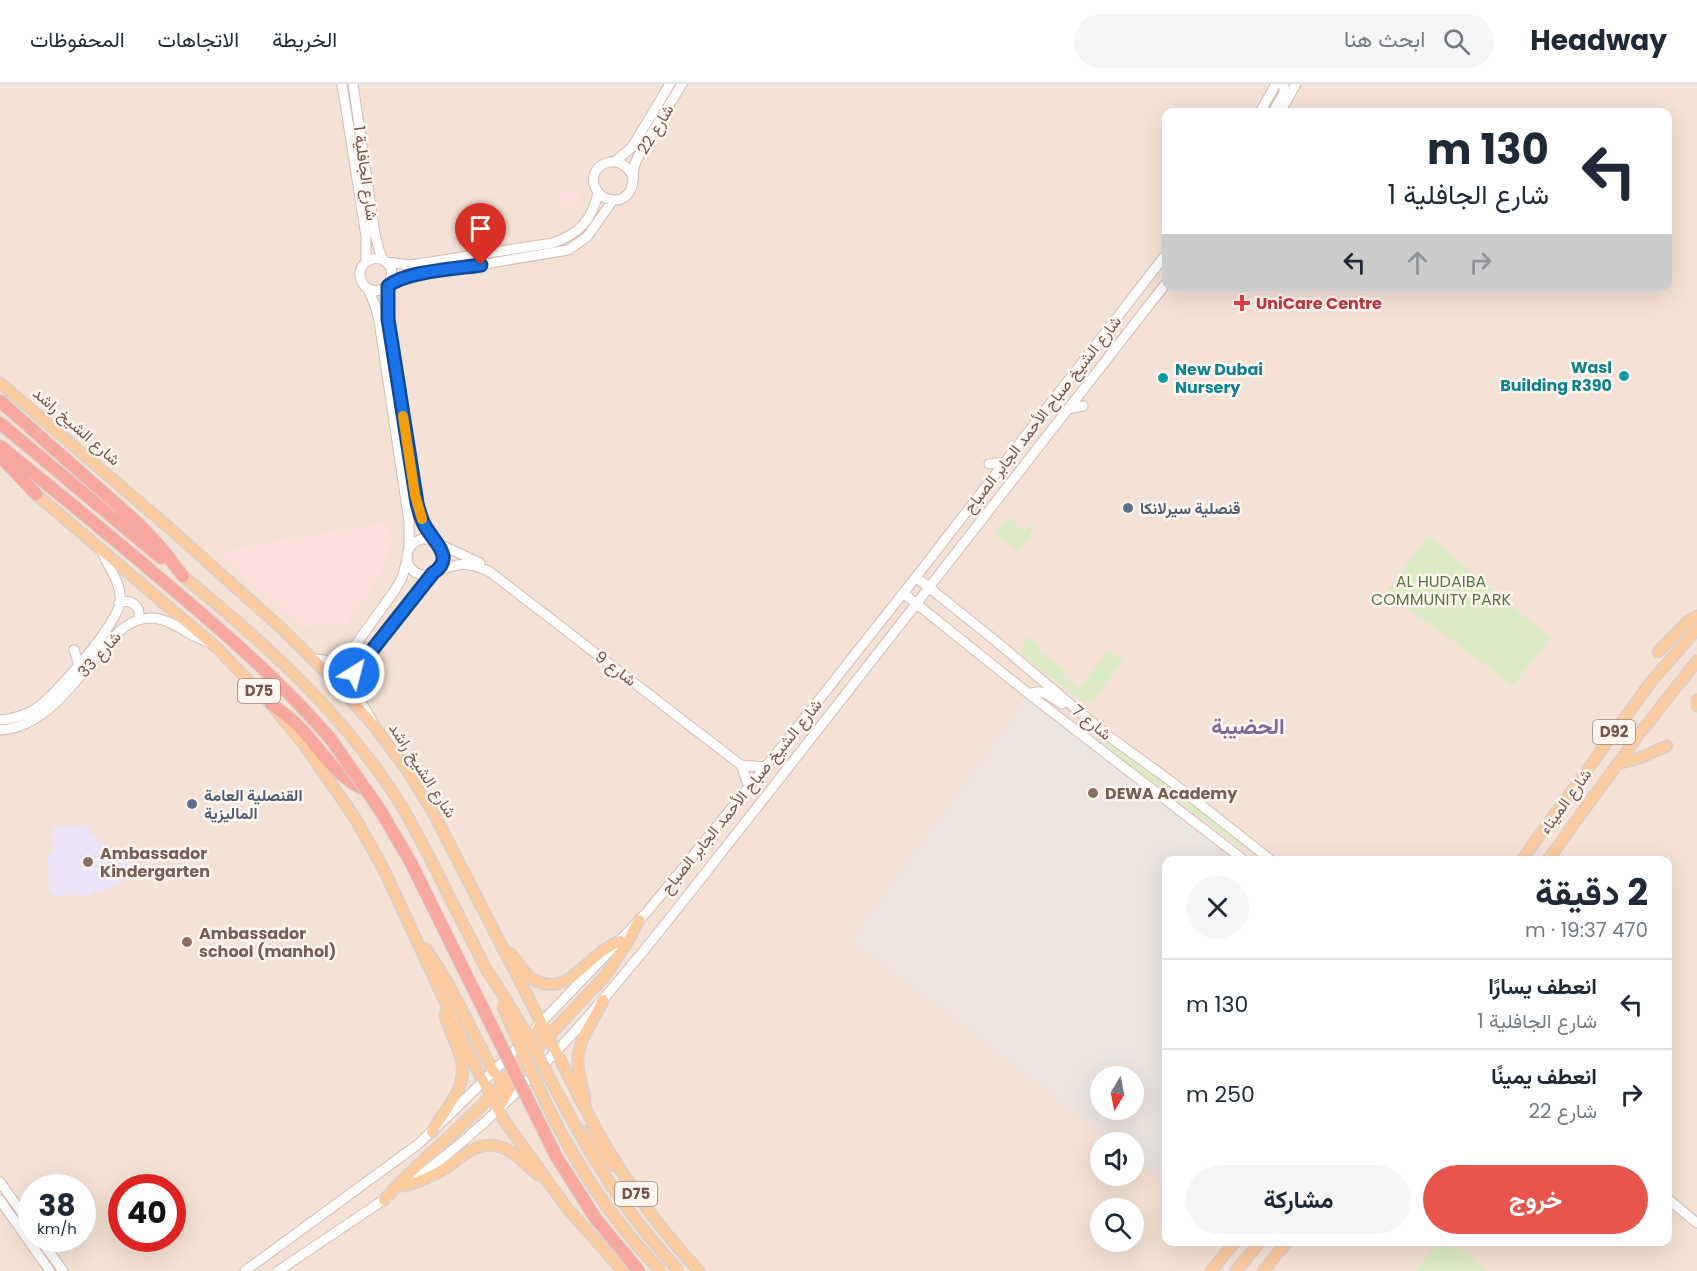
<!DOCTYPE html>
<html lang="ar">
<head>
<meta charset="utf-8">
<style>
	body { margin:0; font-family:Poppins,Vazirmatn,sans-serif; background:#f6f6f7; color:#1f2937; direction:rtl; height:100vh; display:flex; flex-direction:column; font-size:22px; white-space:nowrap }
	* { box-sizing:border-box; margin:0 }
	p { font-size:20px; color:#747a83 }
	.icon { flex:none; width:33px; height:33px; fill:none; stroke:currentColor; stroke-width:2; stroke-linecap:round; stroke-linejoin:round }
	.map { position:relative; flex:1; overflow:hidden; direction:ltr }
	.panel { position:absolute; left:1162px; top:772px; width:510px; height:390px; display:flex; flex-direction:column; background:#fff; border-radius:12px; box-shadow:0 6px 24px #0002; direction:rtl }
	.panel>* { flex:none }
	.hud { position:absolute; left:1162px; top:24px; width:510px; height:183px; border-radius:12px; box-shadow:0 6px 24px #0002; direction:rtl; background:#fff; color:#1f2937; overflow:hidden }
	.needle { width:39px; rotate:190deg }
	.controls { position:absolute; left:1090px; top:982px; display:grid; gap:12px }
	.controls a { display:grid; place-items:center; width:54px; height:54px; border-radius:50%; background:#fff; box-shadow:0 6px 24px #0002; font-size:30px }
	.speed { position:absolute; left:18px; top:1090px; display:flex; gap:12px; font-size:30px; font-weight:700; text-align:center }
	.speed>* { display:grid; place-content:center; width:78px; height:78px; border-radius:50%; background:#fff; box-shadow:0 6px 24px #0002; line-height:1 }
	.speed small { font-size:15px; font-weight:400 }
	.speed .limit { border:9px solid #d22; background:#fff; color:#111 }
	.pin { position:absolute; display:grid; place-items:center; width:51px; height:51px; color:#fff; margin:-62px -26px; border-radius:50% 50% 50% 0; rotate:-45deg; box-shadow:0 0 6px #0007 }
	.pin .icon { rotate:45deg }
	.me { position:absolute; width:66px; margin:-33px; rotate:36deg; stroke-linejoin:round; filter:drop-shadow(0 0 4px #0008) }
	.turn { display:flex; align-items:center; gap:21px; height:126px; padding:0 24px; font-size:27px }
	.turn .icon { width:78px; height:78px; stroke-width:2.5 }
	.turn b { display:block; font-size:42px; line-height:51px }
	.lanes { display:flex; align-items:center; height:57px; padding:0 24px; background:#0003; justify-content:center; gap:30px; direction:ltr }
	.lanes .off { opacity:.35 }
	.round { display:grid; place-items:center; flex:none; width:63px; height:63px; border-radius:32px; background:#f6f6f7 }
	.head { display:flex; align-items:center; justify-content:space-between; height:102px; padding:0 24px }
	h1 { font-size:36px; font-weight:700; line-height:45px }
	.action { display:flex; gap:12px; margin-top:auto; padding:12px 24px }
	.action a { flex:1; height:69px; border-radius:36px; background:#e8554c; color:#fff; font-size:24px; font-weight:700; line-height:69px; text-align:center }
	.action a+a { background:#f6f6f7; color:#1f2937 }
	ul { padding:0; list-style:none }
	li { display:flex; align-items:center; gap:18px; height:90px; padding:0 24px; border-top:2px solid #e0e1e3 }
	li div { flex:1 }
	li b { display:block; font-size:22px }
	li em { font-style:normal }
	header { display:flex; align-items:center; gap:36px; box-sizing:border-box; height:84px; padding:0 30px; background:#fff; border-bottom:2px solid #e0e1e3 }
	header strong { font-size:28px }
	nav { display:flex; gap:33px; margin-inline-start:auto; font-size:21px }
	.search { width:420px; height:54px; background:#f6f6f7; display:flex; align-items:center; gap:15px; box-sizing:border-box; padding:0 21px; border-radius:33px; color:#747a83; font-size:22px }
	.map>svg:first-child { display:block }
	.residential { fill:#f5e2d6; fill-rule:evenodd }
	.commercial { fill:#fde0dc }
	.industrial { fill:#eee5e1; fill-rule:evenodd }
	.education { fill:#eee4f9 }
	.green { fill:#dbebc5 }
	.lines { fill:none; stroke-linecap:round; stroke-linejoin:round }
	.secondary-casing { stroke:#d7baaf; stroke-width:11 }
	.primary-casing { stroke:#d9cfcd; stroke-width:13 }
	.highway-casing { stroke:#d9cfcd; stroke-width:14 }
	.secondary { stroke:#fff; stroke-width:9 }
	.primary { stroke:#fccba0; stroke-width:10 }
	.highway { stroke:#f8a79e; stroke-width:12 }
	.primary-bridge-casing { stroke:#d9cfcd; stroke-width:13; stroke-linecap:butt }
	.highway-bridge-casing { stroke:#d9cfcd; stroke-width:14; stroke-linecap:butt }
	.primary-bridge { stroke:#fccba0; stroke-width:10 }
	.highway-bridge { stroke:#f8a79e; stroke-width:12 }
	.route-casing { stroke:#114b97; stroke-width:15 }
	.route { stroke:#1a73e8; stroke-width:10 }
	.slow { stroke:#f59e0b; stroke-width:10 }
	.health-dot { fill:#e0444e; stroke:#fff6ef; stroke-width:2 }
	.culture-dot { fill:#0f9aa8; stroke:#fff6ef; stroke-width:2 }
	.service-dot { fill:#5c6f8a; stroke:#fff6ef; stroke-width:2 }
	.education-dot { fill:#8d6e63; stroke:#fff6ef; stroke-width:2 }
	.labels { text-anchor:middle; stroke-width:5; stroke-linejoin:round; paint-order:stroke }
	.shield { fill:#fff6ef; stroke:#a0857c; stroke-width:1.5 }
	.shield-label { font-size:15px; font-weight:bold; fill:#78544b }
	.street-label { font-size:16px; fill:#78544b; stroke:#fff6ef }
	.health-label { font-size:16px; font-weight:bold; fill:#be3a42; stroke:#fff6ef; text-anchor:start }
	.culture-label { font-size:16px; font-weight:bold; fill:#0d838f; stroke:#fff6ef; text-anchor:end }
	.service-label { font-size:16px; font-weight:bold; fill:#4e5e75; stroke:#fff6ef; text-anchor:start }
	.park-label { font-size:16px; fill:#597840; stroke:#fff6ef }
	.education-label { font-size:16px; font-weight:bold; fill:#785e54; stroke:#fff6ef; text-anchor:start }
	.district-label { font-size:22px; font-weight:bold; fill:#81679b; stroke:#fff6ef }
</style>
</head>
<body>
<header>
<strong>Headway</strong>
<div class="search"><svg class="icon" aria-label="search" viewBox="0 0 24 24"><circle cx="10" cy="10" r="6"/><path d="M15 15l6 6"/></svg>ابحث هنا</div>
<nav><a>الخريطة</a><a>الاتجاهات</a><a>المحفوظات</a></nav>
</header>
<div class="map">
<svg width="1697" height="1187" viewBox="0 0 1697 1187">
	<rect width="100%" height="100%" fill="#fdf1e8"/>
	<!-- residential -->
	<path class="residential" d="M 0,0 L 1697,0 L 1697,1187 L 0,1187 ZM 1167,28 L 1668,28 L 1668,202 L 1167,202 ZM 1167,777 L 1668,777 L 1668,1158 L 1167,1158 ZM 1101,993 L 1134,993 L 1134,1026 L 1101,1026 ZM 1101,1059 L 1134,1059 L 1134,1092 L 1101,1092 ZM 32,1104 L 82,1104 L 82,1155 L 32,1155 ZM 122,1104 L 172,1104 L 172,1155 L 122,1155 ZM 1101,1125 L 1134,1125 L 1134,1158 L 1101,1158 Z"/>
	<!-- commercial -->
	<path class="commercial" d="M 578,106 L 579,117 L 562,128 L 560,109 Z
		M 389,438 L 390,461 L 387,474 L 380,491 L 346,540 L 303,543 L 222,474 L 236,464 Z"/>
	<!-- industrial -->
	<path class="industrial" d="M 1029,610 L 1241,777 L 1167,777 L 1167,1100 L 1134,1074 L 1134,1059 L 1114,1059 L 850,856 ZM 1101,993 L 1134,993 L 1134,1026 L 1101,1026 Z"/>
	<!-- education -->
	<path class="education" d="M 89,741 L 89,748 L 137,785 L 128,796 L 122,792 L 123,797 L 97,810 L 93,803 L 93,810 L 54,812 L 54,808 L 49,808 L 48,770 L 54,770 L 53,743 Z"/>
	<!-- green -->
	<path class="green" d="M 1009,433 L 1024,448 L 1032,440 L 1035,443 L 1019,467 L 995,450 Z
		M 1428,452 L 1550,554 L 1513,601 L 1386,508 Z
		M 1025,552 L 1039,561 L 1040,568 L 1067,587 L 1063,593 L 1079,605 L 1108,567 L 1123,576 L 1093,616 L 1081,617 L 1022,570 Z
		M 1107,656 L 1171,700 L 1245,759 L 1242,764 L 1105,663 Z
		M 1439,1158 L 1452,1158 L 1487,1187 L 1415,1187 Z"/>
	<g class="lines">
		<defs>
			<path id="secondary" d="M 342,0 L 366,152 L 366,178
				M 353,0 L 375,150 L 379,166 L 384,177
				M 1260,28 L 1276,0
				M 1273,28 L 1284,9 L 1284,0
				M 1280,28 L 1296,0
				M 616,77 L 632,63 L 670,0
				M 632,91 C 618,64 584,83 596,105 C 602,117 619,120 628,110 C 635,102 632,90 635,80 C 639,68 647,58 653,47 C 663,32 672,16 682,0
				M 386,178 L 410,181 L 553,159 C 579,150 592,136 598,109
				M 389,201 L 407,193 L 568,166 L 587,153 L 613,116
				M 388,203 C 378,209 365,208 361,196 C 355,181 374,168 386,178 C 396,186 390,194 388,204 C 385,210 387,220 387,227 L 415,411 L 422,435 L 436,458
				M 368,205 L 375,221 L 379,237 L 409,438 L 409,464
				M 1068,325 L 1083,322
				M 989,380 L 1005,378
				M407 473a18 18 0 1 1 36 0a18 18 0 1 1-36 0Z
				M 439,460 L 480,479
				M 435,488 C 457,479 469,477 490,488 L 741,681 L 749,703
				M 916,493 L 992,554 L 1107,651 L 1172,698 L 1272,777
				M 903,509 L 1029,610 L 1245,777
				M 119,519 C 132,514 142,523 138,536
				M 74,566 L 79,581
				M 313,575 L 335,577 L 349,570 L 395,506 L 402,494 L 407,476
				M 1029,610 C 1043,603 1050,613 1062,620
				M 0,636 C 12,635 24,632 35,625 C 55,612 117,541 120,518 C 122,498 108,484 102,467
				M 372,637 C 365,620 348,609 354,589 L 433,489
				M 0,646 C 46,643 74,598 102,566 C 115,551 128,535 150,534 C 173,534 188,553 209,558
				M 741,681 L 766,683
				M 536,944 L 647,828 L 784,660 L 916,493 L 1167,169
				M 0,1098 L 32,1143
				M 410,1099 C 553,995 657,849 766,712 C 900,541 1034,369 1167,198
				M 1668,1115 L 1697,1139
				M 0,1116 L 50,1187
				M 40,1155 L 63,1187
				M 245,1187 L 417,1061 L 446,1034 L 523,958
				M 278,1187 L 388,1113"/>
			<path id="primary" d="M 0,299 L 166,441 L 280,543 L 329,591 L 374,642 L 407,686 L 434,730 L 585,1024 C 616,1084 653,1138 699,1187
				M 31,406 L 218,565 L 271,620 L 305,662 L 355,734 L 384,786 L 474,980 L 504,1036 L 567,1124 L 623,1187
				M 183,492 C 263,558 336,622 394,710 C 411,736 424,763 438,790 C 454,823 471,855 487,887
				M 1658,568 L 1687,538 L 1697,532
				M 1697,622 L 1697,616
				M 1617,680 L 1640,674 L 1667,662
				M 1521,777 L 1650,599 L 1697,545
				M 1547,777 L 1640,649 L 1697,577
				M 426,865 L 448,899 L 493,987 L 500,994 L 508,999
				M 510,869 C 518,877 522,887 531,894 C 559,912 577,889 596,872 C 603,866 611,861 620,857
				M 529,973 L 605,892 L 627,859 L 639,836
				M 585,1021 C 585,1006 578,993 578,978 C 577,955 595,936 603,916
				M 498,1025 L 520,986
				M 584,1047 L 598,1067 L 612,1081
				M 432,1048 C 444,1025 469,1004 461,975 C 457,959 448,946 445,930
				M 405,1102 C 419,1098 432,1092 444,1085 C 465,1071 481,1052 508,1066 C 519,1072 528,1083 538,1091
				M 384,1116 C 418,1078 457,1048 491,1012 C 511,990 527,965 541,939
				M 1211,1187 L 1235,1158
				M 1236,1187 L 1260,1158
				M 1263,1187 L 1287,1158"/>
			<path id="highway" d="M 0,317 L 139,440 L 162,465 L 183,492
				M 0,339 L 161,474
				M 0,362 C 57,408 113,454 168,501 C 225,549 281,598 330,654
				M 0,372 L 36,410
				M 271,620 C 283,628 294,637 304,648 C 323,669 338,695 366,706"/>
		</defs>
		<!-- secondary casing -->
		<use href="#secondary" class="secondary-casing"/>
		<!-- primary casing -->
		<use href="#primary" class="primary-casing"/>
		<!-- highway casing -->
		<use href="#highway" class="highway-casing"/>
		<!-- secondary -->
		<use href="#secondary" class="secondary"/>
		<!-- primary -->
		<use href="#primary" class="primary"/>
		<!-- highway -->
		<use href="#highway" class="highway"/>
		<defs>
			<path id="primary-bridge" d="M 487,887 C 523,938 549,996 580,1050 C 607,1099 641,1146 679,1187
				M 502,921 C 522,965 540,1011 564,1054 C 590,1102 623,1148 661,1187"/>
			<path id="highway-bridge" d="M 330,654 L 380,726 L 410,777 L 556,1072 L 596,1135 L 639,1187"/>
		</defs>
		<!-- primary-bridge casing -->
		<use href="#primary-bridge" class="primary-bridge-casing"/>
		<!-- highway-bridge casing -->
		<use href="#highway-bridge" class="highway-bridge-casing"/>
		<!-- primary-bridge -->
		<use href="#primary-bridge" class="primary-bridge"/>
		<!-- highway-bridge -->
		<use href="#highway-bridge" class="highway-bridge"/>
	</g>
	<g class="lines">
		<defs>
			<path id="route" d="M 354,589 L 433,489 C 456,474 434,458 425,442 C 421,435 419,427 417,419 L 388,235 L 388,202 C 406,187 456,185 481,181"/>
		</defs>
		<!-- route casing -->
		<use href="#route" class="route-casing"/>
		<!-- route -->
		<use href="#route" class="route"/>
		<!-- slow -->
		<path class="slow" d="M 403,332 L 415,411 L 422,435"/>
	</g>
	<!-- markers -->
	<path class="health-dot" d="M1239 210h6v6h6v6h-6v6h-6v-6h-6v-6h6z"/>
	<g class="culture-dot">
		<circle cx="1624" cy="292" r="6"/>
		<circle cx="1163" cy="294" r="6"/>
	</g>
	<g class="service-dot">
		<circle cx="1128" cy="424" r="6"/>
		<circle cx="192" cy="720" r="6"/>
	</g>
	<g class="education-dot">
		<circle cx="1093" cy="709" r="6"/>
		<circle cx="88" cy="778" r="6"/>
		<circle cx="187" cy="858" r="6"/>
	</g>
	<g class="labels">
		<!-- shield labels -->
		<g class="shield">
			<rect x="238" y="595" width="42" height="24" rx="4.5"/>
			<rect x="1593" y="636" width="42" height="24" rx="4.5"/>
			<rect x="615" y="1098" width="42" height="24" rx="4.5"/>
		</g>
		<g class="shield-label">
			<text x="259" y="612">D75</text>
			<text x="1614" y="653">D92</text>
			<text x="636" y="1115">D75</text>
		</g>
		<!-- street labels -->
		<g class="street-label">
			<text transform="translate(655 45) rotate(-59)" y="6">شارع 22</text>
			<text transform="translate(366 89) rotate(82)" y="6">شارع الجافلية 1</text>
			<text transform="translate(1042 330) rotate(-52)" y="6">شارع الشيخ صباح الأحمد الجابر الصباح</text>
			<text transform="translate(77 342) rotate(41)" y="6">شارع الشيخ راشد</text>
			<text transform="translate(99 570) rotate(-48)" y="6">شارع 33</text>
			<text transform="translate(616 584) rotate(37)" y="6">شارع 9</text>
			<text transform="translate(1092 638) rotate(39)" y="6">شارع 7</text>
			<text transform="translate(423 686) rotate(57)" y="6">شارع الشيخ راشد</text>
			<text transform="translate(741 712) rotate(-51)" y="6">شارع الشيخ صباح الأحمد الجابر الصباح</text>
			<text transform="translate(1565 717) rotate(-54)" y="6">شارع الميناء</text>
		</g>
		<!-- health labels -->
		<g class="health-label">
			<text x="1256" y="225">UniCare Centre</text>
		</g>
		<!-- culture labels -->
		<g class="culture-label">
			<text x="1612" y="289">Wasl<tspan x="1612" dy="18">Building R390</tspan></text>
			<text x="1175" y="291" text-anchor="start">New Dubai<tspan x="1175" dy="18">Nursery</tspan></text>
		</g>
		<!-- service labels -->
		<g class="service-label">
			<text x="1140" y="430">قنصلية سيرلانكا</text>
			<text x="204" y="717">القنصلية العامة<tspan x="204" dy="18">الماليزية</tspan></text>
		</g>
		<!-- park labels -->
		<g class="park-label">
			<text x="1441" y="503">AL HUDAIBA<tspan x="1441" dy="18">COMMUNITY PARK</tspan></text>
		</g>
		<!-- education labels -->
		<g class="education-label">
			<text x="1105" y="715">DEWA Academy</text>
			<text x="100" y="775">Ambassador<tspan x="100" dy="18">Kindergarten</tspan></text>
			<text x="199" y="855">Ambassador<tspan x="199" dy="18">school (manhol)</tspan></text>
		</g>
		<!-- district labels -->
		<g class="district-label">
			<text x="1248" y="650">الحضيبة</text>
		</g>
	</g>
</svg>
<div class="controls">
<a><svg class="needle" viewBox="-14 -14 28 28"><path d="M0-13l5 13h-10z" fill="#e53935"/><path d="M0 13l5-13h-10z" fill="#747a83"/></svg></a>
<a><svg class="icon" aria-label="sound" viewBox="0 0 24 24"><path d="M4 9h4l5-4v14l-5-4H4zM17 9q2 3 0 6"/></svg></a>
<a><svg class="icon" aria-label="search" viewBox="0 0 24 24"><circle cx="10" cy="10" r="6"/><path d="M15 15l6 6"/></svg></a>
</div>
<div class="speed"><div>38<small>km/h</small></div><div class="limit">40</div></div>
<div class="pin" style="left:481px;top:181px;background:#d93025"><svg class="icon" aria-label="arrive" viewBox="0 0 24 24"><path d="M6 21V4h12l-3 4 3 4H6"/></svg></div>
<svg class="me" style="left:354px;top:589px" viewBox="-20 -20 40 40"><circle r="17" fill="#1a73e8" stroke="#fff" stroke-width="3"/><path d="M0-11L8 9 0 5-8 9z" fill="#fff"/></svg>
<div class="hud">
<div class="turn"><svg class="icon" aria-label="left" viewBox="0 0 24 24"><path d="M17 20v-9H6M10 6l-5 5 5 5"/></svg><div><b>130 m</b>شارع الجافلية 1</div></div>
<div class="lanes"><svg class="icon" aria-label="left" viewBox="0 0 24 24"><path d="M17 20v-9H6M10 6l-5 5 5 5"/></svg><svg class="icon off" aria-label="ahead" viewBox="0 0 24 24"><path d="M12 20V5M6 11l6-6 6 6"/></svg><svg class="icon off" aria-label="right" viewBox="0 0 24 24"><path d="M7 20v-9h11M14 6l5 5-5 5"/></svg></div>
</div>
<section class="panel">
<div class="head"><div><h1>2 دقيقة</h1><p>470 m · 19:37</p></div><a class="round"><svg class="icon" aria-label="close" viewBox="0 0 24 24"><path d="M6 6l12 12M18 6L6 18"/></svg></a></div>
<ul>
<li><svg class="icon" aria-label="left" viewBox="0 0 24 24"><path d="M17 20v-9H6M10 6l-5 5 5 5"/></svg><div><b>انعطف يسارًا</b><p>شارع الجافلية 1</p></div><em>130 m</em></li>
<li><svg class="icon" aria-label="right" viewBox="0 0 24 24"><path d="M7 20v-9h11M14 6l5 5-5 5"/></svg><div><b>انعطف يمينًا</b><p>شارع 22</p></div><em>250 m</em></li>
</ul>
<div class="action"><a>خروج</a><a>مشاركة</a></div>
</section>
</div>
</body>
</html>
